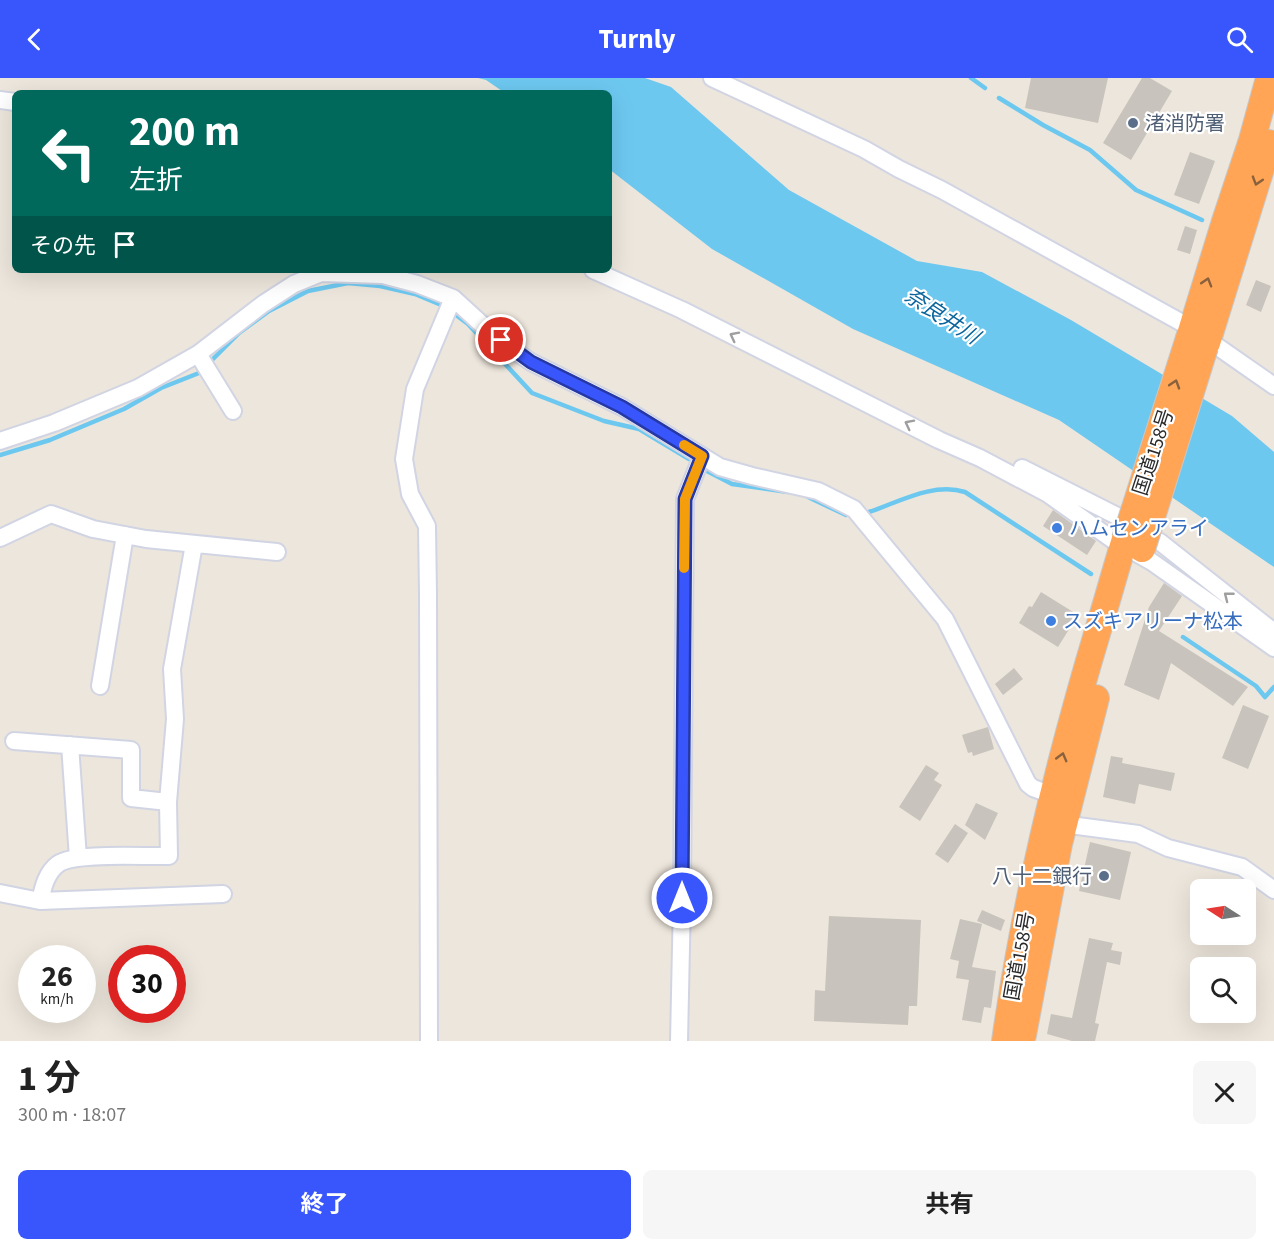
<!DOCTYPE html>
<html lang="ja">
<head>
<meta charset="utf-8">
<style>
	body { margin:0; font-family:"Source Sans 3","Noto Sans JP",sans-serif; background:#f6f6f6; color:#222; height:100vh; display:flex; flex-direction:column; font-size:22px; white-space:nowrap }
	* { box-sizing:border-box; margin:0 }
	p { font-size:20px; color:#767676 }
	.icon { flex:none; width:33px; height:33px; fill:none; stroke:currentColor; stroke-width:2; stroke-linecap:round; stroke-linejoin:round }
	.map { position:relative; height:963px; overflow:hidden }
	.drawer { display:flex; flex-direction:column; background:#fff; flex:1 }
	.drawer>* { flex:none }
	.guide { position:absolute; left:12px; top:12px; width:600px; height:183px; border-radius:9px; box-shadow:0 6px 24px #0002; background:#00695c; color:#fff; overflow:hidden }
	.needle { width:39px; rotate:282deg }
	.fabs { position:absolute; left:1190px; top:801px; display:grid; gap:12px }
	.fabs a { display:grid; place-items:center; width:66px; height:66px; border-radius:9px; background:#fff; box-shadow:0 6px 24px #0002; font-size:30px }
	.speed { position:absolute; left:18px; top:867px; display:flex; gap:12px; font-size:30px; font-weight:700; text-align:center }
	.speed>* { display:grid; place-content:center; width:78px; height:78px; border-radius:50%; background:#fff; box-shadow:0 6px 24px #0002; line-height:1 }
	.speed small { font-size:15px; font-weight:400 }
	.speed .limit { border:9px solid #d22; background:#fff; color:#111 }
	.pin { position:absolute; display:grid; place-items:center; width:51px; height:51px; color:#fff; margin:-26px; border:3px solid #fff; border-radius:50%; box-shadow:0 2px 6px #0007 }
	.me { position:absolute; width:66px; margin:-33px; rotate:0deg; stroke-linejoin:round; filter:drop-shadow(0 0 4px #0008) }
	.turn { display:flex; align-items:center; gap:21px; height:126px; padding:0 18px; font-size:27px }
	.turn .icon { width:78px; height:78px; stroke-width:2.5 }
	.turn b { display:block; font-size:42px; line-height:51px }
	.then { display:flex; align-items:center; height:57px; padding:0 18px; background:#0003; gap:12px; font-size:22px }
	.round { display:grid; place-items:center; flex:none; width:63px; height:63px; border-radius:9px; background:#f6f6f6 }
	.overview { display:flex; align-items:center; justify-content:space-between; height:102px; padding:0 18px }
	h1 { font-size:36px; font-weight:700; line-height:45px }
	.cta { display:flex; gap:12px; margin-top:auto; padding:12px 18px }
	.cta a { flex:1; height:69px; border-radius:9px; background:#3956fd; color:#fff; font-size:24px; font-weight:700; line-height:69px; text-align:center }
	.cta a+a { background:#f6f6f6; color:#222 }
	header { display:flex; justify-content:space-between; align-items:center; height:78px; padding:0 18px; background:#3956fd; color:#fff; font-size:27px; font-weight:700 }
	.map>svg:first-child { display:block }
	.water { fill:#6dc8f0 }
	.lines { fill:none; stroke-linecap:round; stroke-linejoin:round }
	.stream { stroke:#6dc8f0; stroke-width:4.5 }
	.building { fill:#c8c3bc }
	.minor-casing { stroke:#d1d4e3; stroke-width:20 }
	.highway-casing { stroke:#c8c8c8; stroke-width:28 }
	.minor { stroke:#fff; stroke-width:16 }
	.highway { stroke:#ffa555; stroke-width:26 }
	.highway-bridge-casing { stroke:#c8c8c8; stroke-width:28; stroke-linecap:butt }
	.highway-bridge { stroke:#ffa555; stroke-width:26 }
	.oneway { stroke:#8a613d }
	.oneway2 { stroke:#9f9f9f }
	.route-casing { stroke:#2538a4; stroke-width:15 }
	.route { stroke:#3956fd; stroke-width:10 }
	.slow { stroke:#f59e0b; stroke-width:10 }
	.service-dot { fill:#5c6f8a; stroke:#fff; stroke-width:2 }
	.shop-dot { fill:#3f7fe0; stroke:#fff; stroke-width:2 }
	.labels { text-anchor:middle; stroke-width:4.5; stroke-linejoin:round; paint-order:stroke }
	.service-label { font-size:20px; fill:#4e5e75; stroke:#fff; text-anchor:start }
	.street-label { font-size:20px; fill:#2a2a2a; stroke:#fff }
	.shop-label { font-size:20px; fill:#366cbe; stroke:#fff; text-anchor:start }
	.water-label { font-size:21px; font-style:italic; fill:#0b659d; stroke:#fff }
</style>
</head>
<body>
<header><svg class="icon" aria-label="back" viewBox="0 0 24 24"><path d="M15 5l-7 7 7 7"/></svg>Turnly<svg class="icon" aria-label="search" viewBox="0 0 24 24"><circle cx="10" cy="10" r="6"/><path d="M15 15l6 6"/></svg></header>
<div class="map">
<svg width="1274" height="963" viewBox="0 0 1274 963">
	<rect width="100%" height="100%" fill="#ede6dc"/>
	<!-- water -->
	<path class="water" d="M 478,0 L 645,0 L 671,9 L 789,112 L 917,183 L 982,194 L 1071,242 L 1232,338 L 1274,374 L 1274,489 L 1059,342 L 853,251 L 712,171 L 609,91 L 609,15 L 505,15 L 486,2 Z"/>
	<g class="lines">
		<!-- stream -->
		<path class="stream" d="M 971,0 L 985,10
			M 999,20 L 1043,47 L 1090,72 L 1136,112 L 1202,142
			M 452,234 L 468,246 L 532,315 L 604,343 L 639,351 L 689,381
			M 0,377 L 50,362 L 124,331 L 161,310 L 199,295 L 239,255 L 269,233 L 308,213 L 348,205 L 380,208 L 415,216 L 446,229
			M 703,391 L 732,406 L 788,414
			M 808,419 L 846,437
			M 869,434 C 899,424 933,404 965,414 L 1091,496
			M 1183,559 L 1256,608 L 1265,619 L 1274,609"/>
	</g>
	<!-- building -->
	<path class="building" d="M 1031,0 L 1108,0 L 1098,45 L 1025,30 Z
		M 1142,0 L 1150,0 L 1172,13 L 1131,82 L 1103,65 Z
		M 1190,74 L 1215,83 L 1199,126 L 1174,117 Z
		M 1185,148 L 1197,152 L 1190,176 L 1177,172 Z
		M 1256,202 L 1271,208 L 1261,234 L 1246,227 Z
		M 1053,432 L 1096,463 L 1087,477 L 1043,448 Z
		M 1164,505 L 1182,518 L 1159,553 L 1248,609 L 1233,628 L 1171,585 L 1159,622 L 1124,607 L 1149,529 Z
		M 1041,514 L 1078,537 L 1058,569 L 1019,545 L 1029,528 L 1032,529 Z
		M 1014,590 L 1023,601 L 1003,617 L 995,606 Z
		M 1243,627 L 1269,638 L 1248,691 L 1222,680 Z
		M 988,649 L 994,671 L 973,678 L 972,674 L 968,675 L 962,657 Z
		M 1111,678 L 1123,680 L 1122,685 L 1175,695 L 1171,713 L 1139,706 L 1135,726 L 1103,719 Z
		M 926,687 L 939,695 L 934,702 L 942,707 L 920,743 L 899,729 Z
		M 976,725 L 998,735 L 985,762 L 965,747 Z
		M 955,746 L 968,755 L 948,785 L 935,776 Z
		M 1090,764 L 1131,774 L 1120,822 L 1079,813 Z
		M 982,832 L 1005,842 L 1001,853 L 977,843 Z
		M 829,838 L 921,842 L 917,928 L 909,928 L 908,947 L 814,943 L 815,912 L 825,913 Z
		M 960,841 L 982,846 L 972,889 L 996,893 L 991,930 L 984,929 L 981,945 L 962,942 L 969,902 L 956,900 L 959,883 L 950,881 Z
		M 1089,860 L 1113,865 L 1111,872 L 1122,874 L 1120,887 L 1107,884 L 1095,945 L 1099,946 L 1095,963 L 1072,963 L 1047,956 L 1051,936 L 1072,940 Z"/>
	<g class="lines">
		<defs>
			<path id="minor" d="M 712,0 L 864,71 L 899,91 L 942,112 L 1193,251
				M 0,22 L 15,24
				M 593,192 L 682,232 L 939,362 L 980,380 L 1048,416 L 1113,462 L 1152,484 L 1274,570
				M 1208,262 L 1274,308
				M 198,276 L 233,333
				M 0,363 L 54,345 L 138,310 L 198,276 L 263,226 L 294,206 L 321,195 L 383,197 L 417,206 L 453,220 L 500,263 L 531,284 L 622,329 L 720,389 L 752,398 L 818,413 L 854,431 L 945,541 L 1028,706 L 1033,710 L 1060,720
				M 1022,390 L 1117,438 L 1160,464 L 1274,554
				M 0,460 L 51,436 L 93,451 L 146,461 L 277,474
				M 100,608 L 125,457
				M 14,663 L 131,672 L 131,720 L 168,724
				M 70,667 L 78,780
				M 1055,745 L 1138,756 L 1168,770 L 1242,789 L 1274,812
				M 0,815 L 40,823 L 223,816
				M 40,823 C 43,810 46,795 58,786 C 75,774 145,779 169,778 L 168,724 L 175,641 L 172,591 L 194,466
				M 429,963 L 428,516 L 427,448 L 410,416 L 404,381 L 415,311 L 453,220
				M 679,963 L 682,821 L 685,421 L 702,378"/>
			<path id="highway" d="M 1189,260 L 1225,143 L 1252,62 L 1269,0
				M 1207,265 L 1269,65
				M 1023,957 L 1059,766 L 1096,620
				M 1005,963 C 1025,822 1058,685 1099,549 C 1108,520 1116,490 1125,461"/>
		</defs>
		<!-- minor casing -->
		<use href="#minor" class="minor-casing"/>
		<!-- highway casing -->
		<use href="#highway" class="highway-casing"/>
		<!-- minor -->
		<use href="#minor" class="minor"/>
		<!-- highway -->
		<use href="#highway" class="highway"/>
		<defs>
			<path id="highway-bridge" d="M 1125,461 L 1189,260
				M 1142,471 L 1205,269"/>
		</defs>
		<!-- highway-bridge casing -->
		<use href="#highway-bridge" class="highway-bridge-casing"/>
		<!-- highway-bridge -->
		<use href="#highway-bridge" class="highway-bridge"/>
	</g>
	<!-- one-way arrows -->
	<defs><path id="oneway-chevron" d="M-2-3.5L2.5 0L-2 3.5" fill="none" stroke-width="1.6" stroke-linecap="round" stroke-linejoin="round" transform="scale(1.5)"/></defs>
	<g class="oneway">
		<use href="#oneway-chevron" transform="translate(1257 103) rotate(107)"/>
		<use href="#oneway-chevron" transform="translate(1207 204) rotate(-73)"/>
		<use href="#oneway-chevron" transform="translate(1175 306) rotate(-72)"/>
		<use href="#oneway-chevron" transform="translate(1062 679) rotate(-75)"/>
	</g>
	<g class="oneway2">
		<use href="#oneway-chevron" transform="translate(734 258) rotate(-153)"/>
		<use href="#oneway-chevron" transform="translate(909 346) rotate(-153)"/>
		<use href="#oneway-chevron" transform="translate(1228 518) rotate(-142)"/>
	</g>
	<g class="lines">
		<defs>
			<path id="route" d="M 501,262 L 531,284 L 622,329 L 702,378 L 685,421 L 682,820"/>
		</defs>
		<!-- route casing -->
		<use href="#route" class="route-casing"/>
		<!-- route -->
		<use href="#route" class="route"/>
		<!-- slow -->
		<path class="slow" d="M 684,367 L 702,378 L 685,421 L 684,490"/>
	</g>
	<!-- markers -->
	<g class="service-dot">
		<circle cx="1133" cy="45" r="6"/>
		<circle cx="1104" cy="798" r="6"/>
	</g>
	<g class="shop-dot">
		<circle cx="1057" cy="450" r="6"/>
		<circle cx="1051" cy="543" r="6"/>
	</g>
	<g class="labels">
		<!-- service labels -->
		<g class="service-label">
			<text x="1145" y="52">渚消防署</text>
			<text x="1092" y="805" text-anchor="end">八十二銀行</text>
		</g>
		<!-- street labels -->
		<g class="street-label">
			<text transform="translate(1153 374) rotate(-72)" y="7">国道158号</text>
			<text transform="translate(1019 878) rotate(-80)" y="7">国道158号</text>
		</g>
		<!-- shop labels -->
		<g class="shop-label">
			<text x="1069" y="457">ハムセンアライ</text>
			<text x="1063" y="550">スズキアリーナ松本</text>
		</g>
		<!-- water labels -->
		<g class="water-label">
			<text transform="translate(942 238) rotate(33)" y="7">奈良井川</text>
		</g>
	</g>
</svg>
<div class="fabs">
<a><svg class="needle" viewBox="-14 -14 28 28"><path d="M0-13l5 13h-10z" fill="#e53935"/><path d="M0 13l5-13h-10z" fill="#767676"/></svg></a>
<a><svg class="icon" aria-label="search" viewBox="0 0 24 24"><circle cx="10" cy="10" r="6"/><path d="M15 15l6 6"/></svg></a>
</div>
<div class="speed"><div>26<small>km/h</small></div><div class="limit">30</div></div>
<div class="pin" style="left:501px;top:262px;background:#d93025"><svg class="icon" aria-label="arrive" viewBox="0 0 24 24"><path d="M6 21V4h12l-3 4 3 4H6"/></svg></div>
<svg class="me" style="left:682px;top:820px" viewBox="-20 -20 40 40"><circle r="17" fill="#3956fd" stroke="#fff" stroke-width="3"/><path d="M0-11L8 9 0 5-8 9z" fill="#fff"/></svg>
<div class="guide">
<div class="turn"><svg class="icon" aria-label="left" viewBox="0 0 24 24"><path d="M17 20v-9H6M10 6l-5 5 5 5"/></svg><div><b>200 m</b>左折</div></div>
<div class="then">その先<svg class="icon" aria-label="arrive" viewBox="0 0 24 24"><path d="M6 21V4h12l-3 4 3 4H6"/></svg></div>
</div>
</div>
<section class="drawer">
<div class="overview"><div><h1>1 分</h1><p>300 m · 18:07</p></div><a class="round"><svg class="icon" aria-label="close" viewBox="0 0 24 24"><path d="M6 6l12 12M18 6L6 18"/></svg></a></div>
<div class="cta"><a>終了</a><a>共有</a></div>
</section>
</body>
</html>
